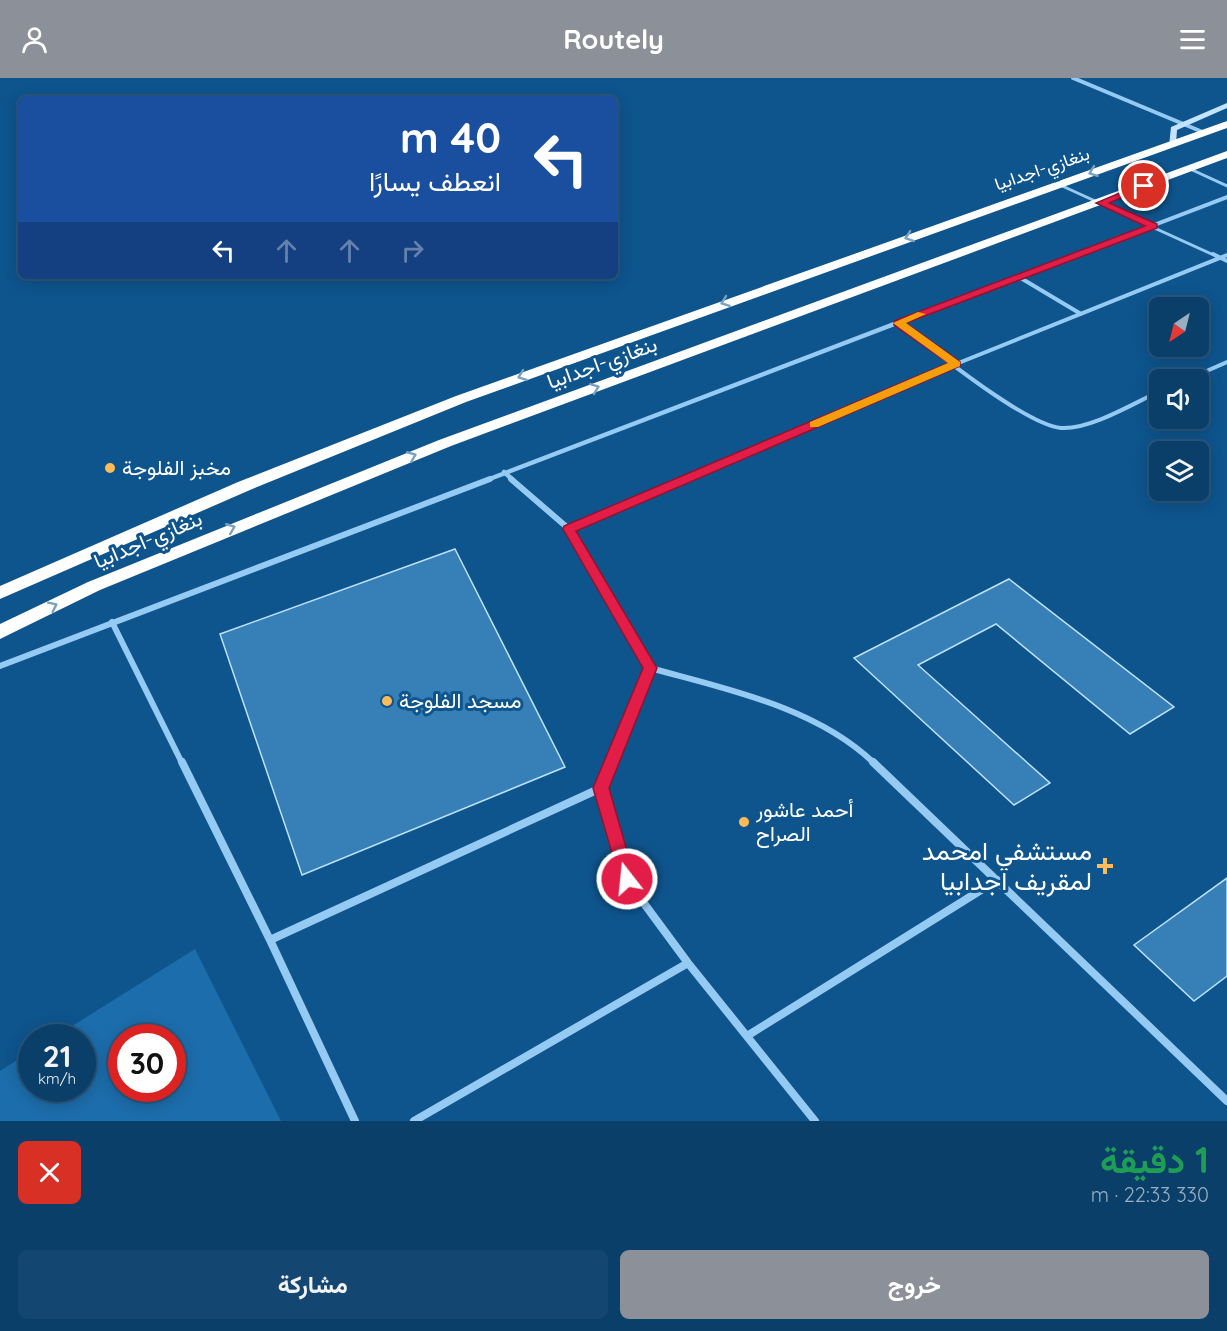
<!DOCTYPE html>
<html lang="ar">
<head>
<meta charset="utf-8">
<style>
	body { margin:0; font-family:Quicksand,Vazirmatn,sans-serif; background:#134670; color:#f1f3f6; direction:rtl; height:100vh; display:flex; flex-direction:column; font-size:22px; white-space:nowrap }
	* { box-sizing:border-box; margin:0 }
	p { font-size:20px; color:#99afc1 }
	.icon { flex:none; width:33px; height:33px; fill:none; stroke:currentColor; stroke-width:2; stroke-linecap:round; stroke-linejoin:round }
	.map { position:relative; height:1043px; overflow:hidden; direction:ltr }
	.sheet { display:flex; flex-direction:column; background:#0a3f6a; flex:1 }
	.sheet>* { flex:none }
	.guide { position:absolute; left:18px; top:18px; width:600px; height:183px; border-radius:9px; box-shadow:0 3px 15px #0003,0 0 0 2px #2a587e; direction:rtl; background:#1a4fa0; color:#fff; overflow:hidden }
	.needle { width:39px; rotate:215deg }
	.fabs { position:absolute; left:1149px; top:219px; display:grid; gap:12px }
	.fabs a { display:grid; place-items:center; width:60px; height:60px; border-radius:9px; background:#0a3f6a; box-shadow:0 3px 15px #0003,0 0 0 2px #2a587e; font-size:30px }
	.speed { position:absolute; left:18px; top:946px; display:flex; gap:12px; font-size:30px; font-weight:700; text-align:center }
	.speed>* { display:grid; place-content:center; width:78px; height:78px; border-radius:50%; background:#0a3f6a; box-shadow:0 3px 15px #0003,0 0 0 2px #2a587e; line-height:1 }
	.speed small { font-size:15px; font-weight:400 }
	.speed .limit { border:9px solid #d22; background:#fff; color:#111 }
	.pin { position:absolute; display:grid; place-items:center; width:51px; height:51px; color:#fff; margin:-26px; border:3px solid #fff; border-radius:50%; box-shadow:0 2px 6px #0007 }
	.me { position:absolute; width:66px; margin:-33px; rotate:344deg; stroke-linejoin:round; filter:drop-shadow(0 0 4px #0008) }
	.turn { display:flex; align-items:center; gap:21px; height:126px; padding:0 18px; font-size:27px }
	.turn .icon { width:78px; height:78px; stroke-width:2.5 }
	.turn b { display:block; font-size:42px; line-height:51px }
	.lanes { display:flex; align-items:center; height:57px; padding:0 18px; background:#0003; justify-content:center; gap:30px; direction:ltr }
	.lanes .off { opacity:.35 }
	.round { display:grid; place-items:center; flex:none; width:63px; height:63px; border-radius:9px; background:#134670 }
	.overview { display:flex; align-items:center; justify-content:space-between; height:102px; padding:0 18px }
	h1 { font-size:36px; font-weight:700; line-height:45px; color:#1e9e55 }
	.button { display:flex; gap:12px; margin-top:auto; padding:12px 18px }
	.button a { flex:1; height:69px; border-radius:9px; background:#8c9099; color:#fff; font-size:24px; font-weight:700; line-height:69px; text-align:center }
	.button a+a { background:#134670; color:#f1f3f6 }
	header { display:flex; justify-content:space-between; align-items:center; height:78px; padding:0 18px; background:#8c9099; color:#fff; font-size:27px; font-weight:700 }
	.map>svg:first-child { display:block }
	.green { fill:#1c6dab; fill-rule:evenodd }
	.building { fill:#367fb7; stroke:#bce1fe; stroke-width:1.5 }
	.lines { fill:none; stroke-linecap:round; stroke-linejoin:round }
	.lane-far2 { stroke:#95caf3; stroke-width:3 }
	.lane-far1 { stroke:#95caf3; stroke-width:4 }
	.lane { stroke:#95caf3; stroke-width:4.5 }
	.street-far3 { stroke:#95caf3; stroke-width:4 }
	.street-far2 { stroke:#95caf3; stroke-width:4.5 }
	.street-far1 { stroke:#95caf3; stroke-width:6 }
	.street { stroke:#95caf3; stroke-width:8 }
	.secondary { fill:#c4e3fd; fill-rule:evenodd }
	.highway { fill:#fff; fill-rule:evenodd }
	.oneway { stroke:#7aa1c0 }
	.route { fill:#e11d48; stroke:#92132f; stroke-width:1.5 }
	.slow { fill:#f59e0b }
	.poi-dot { fill:#ffbb57; stroke:#0e548d; stroke-width:2 }
	.labels { text-anchor:middle; stroke-width:6; stroke-linejoin:round; paint-order:stroke }
	.far-street-label { font-size:18px; fill:#fff; stroke:#0e548d }
	.street-label { font-size:21px; fill:#fff; stroke:#0e548d }
	.poi-label { font-size:21px; fill:#fff; stroke:#0e548d; text-anchor:start }
	.near-poi-label { font-size:26px; fill:#fff; stroke:#0e548d; text-anchor:end }
</style>
</head>
<body>
<header><svg class="icon" aria-label="menu" viewBox="0 0 24 24"><path d="M4 6h16M4 12h16M4 18h16"/></svg>Routely<svg class="icon" aria-label="person" viewBox="0 0 24 24"><circle cx="12" cy="8" r="4"/><path d="M4 21q1-7 8-7t8 7"/></svg></header>
<div class="map">
<svg width="1227" height="1043" viewBox="0 0 1227 1043">
	<rect width="100%" height="100%" fill="#0e548d"/>
	<!-- green -->
	<path class="green" d="M 195,871 L 281,1043 L 0,1043 L 0,993 L 31,973 L 32,1011 L 82,1011 L 82,960 L 53,960 ZM 122,960 L 172,960 L 172,1011 L 122,1011 Z"/>
	<!-- building -->
	<path class="building" d="M 455,471 L 565,689 L 302,797 L 220,556 Z
		M 1009,501 L 1174,629 L 1130,656 L 996,546 L 918,587 L 1050,705 L 1014,727 L 854,580 Z
		M 1227,800 L 1227,898 L 1194,923 L 1134,867 Z"/>
	<g class="lines">
		<!-- lane-far2 -->
		<path class="lane-far2" d="M 1188,90 L 1227,108
			M 1060,107 L 1216,178
			M 1225,178 L 1227,177"/>
		<!-- lane-far1 -->
		<path class="lane-far1" d="M 1213,176 L 1227,183
			M 1019,199 L 1081,236
			M 898,245 C 930,269 1025,347 1061,350 C 1090,352 1134,325 1160,313
			M 1186,302 L 1227,284
			M 684,402 L 956,286 L 1227,177"/>
		<!-- lane -->
		<path class="lane" d="M 569,451 L 687,401"/>
		<!-- street-far3 -->
		<path class="street-far3" d="M 1073,0 L 1205,55
			M 1073,178 L 1227,119"/>
		<!-- street-far2 -->
		<path class="street-far2" d="M 504,394 L 513,402
			M 487,402 L 1077,176"/>
		<!-- street-far1 -->
		<path class="street-far1" d="M 511,401 L 569,451 L 650,590 L 611,685
			M 112,544 L 182,685
			M 0,588 L 490,401
			M 650,590 C 726,611 816,629 874,685"/>
		<!-- street -->
		<path class="street" d="M 182,684 L 270,862 L 355,1043
			M 612,684 L 601,710 L 626,801 L 688,885 L 815,1043
			M 873,684 L 1227,1023
			M 270,862 L 601,710
			M 747,958 L 997,802
			M 414,1043 L 688,885"/>
		<!-- secondary -->
		<path class="secondary" d="M 1227,25 L 1227,30 L 1177,52 L 1176,66 L 1169,68 L 1171,49 Z"/>
		<!-- highway -->
		<path class="highway" d="M 1227,43 L 1227,50 L 466,324 L 250,412 L 0,521 L 0,508 L 238,404 L 456,318 Z
			M 1227,73 L 1227,80 L 451,368 L 100,512 L 0,561 L 0,546 L 88,504 L 439,362 Z"/>
	</g>
	<!-- one-way arrows -->
	<defs><path id="oneway-chevron" d="M-2-3.5L2.5 0L-2 3.5" fill="none" stroke-width="1.6" stroke-linecap="round" stroke-linejoin="round" transform="scale(1.5)"/></defs>
	<g class="oneway">
		<use href="#oneway-chevron" transform="translate(1093 94) rotate(160)"/>
		<use href="#oneway-chevron" transform="translate(909 159) rotate(161)"/>
		<use href="#oneway-chevron" transform="translate(725 224) rotate(160)"/>
		<use href="#oneway-chevron" transform="translate(522 298) rotate(160)"/>
		<use href="#oneway-chevron" transform="translate(595 310) rotate(-20)"/>
		<use href="#oneway-chevron" transform="translate(412 378) rotate(-22)"/>
		<use href="#oneway-chevron" transform="translate(231 450) rotate(-22)"/>
		<use href="#oneway-chevron" transform="translate(53 528) rotate(-26)"/>
	</g>
	<!-- route -->
	<path class="route" d="M 1141,106 L 1149,108 L 1109,125 L 1157,146 L 1157,150 L 906,245 L 960,284 L 960,288 L 576,453 L 657,590 L 609,710 L 635,801 L 633,806 L 627,808 L 621,806 L 593,710 L 643,590 L 563,451 L 564,448 L 948,285 L 894,247 L 894,243 L 1145,148 L 1096,125 Z"/>
	<!-- slow -->
	<path class="slow" d="M 918,234 L 926,236 L 906,245 L 960,284 L 960,288 L 818,349 L 810,349 L 810,344 L 948,285 L 893,245 Z"/>
	<!-- markers -->
	<g class="poi-dot">
		<circle cx="110" cy="390" r="6"/>
		<circle cx="387" cy="623" r="6"/>
		<circle cx="744" cy="744" r="6"/>
		<path d="M1102 779h6v6h6v6h-6v6h-6v-6h-6v-6h6z"/>
	</g>
	<g class="labels">
		<!-- far-street labels -->
		<g class="far-street-label">
			<text transform="translate(1042 91) rotate(-19)" y="6">بنغازي-اجدابيا</text>
		</g>
		<!-- street labels -->
		<g class="street-label">
			<text transform="translate(602 285) rotate(-20)" y="7">بنغازي-اجدابيا</text>
			<text transform="translate(148 462) rotate(-23)" y="7">بنغازي-اجدابيا</text>
		</g>
		<!-- poi labels -->
		<g class="poi-label">
			<text x="122" y="397">مخبز الفلوجة</text>
			<text x="399" y="630">مسجد الفلوجة</text>
			<text x="756" y="739">أحمد عاشور<tspan x="756" dy="24">الصراح</tspan></text>
		</g>
		<!-- near-poi labels -->
		<g class="near-poi-label">
			<text x="1092" y="782">مستشفي امحمد<tspan x="1092" dy="30">لمقريف اجدابيا</tspan></text>
		</g>
	</g>
</svg>
<div class="fabs">
<a><svg class="needle" viewBox="-14 -14 28 28"><path d="M0-13l5 13h-10z" fill="#e53935"/><path d="M0 13l5-13h-10z" fill="#99afc1"/></svg></a>
<a><svg class="icon" aria-label="sound" viewBox="0 0 24 24"><path d="M4 9h4l5-4v14l-5-4H4zM17 9q2 3 0 6"/></svg></a>
<a><svg class="icon" aria-label="layers" viewBox="0 0 24 24"><path d="M12 4l9 5-9 5-9-5zM3 14l9 5 9-5"/></svg></a>
</div>
<div class="speed"><div>21<small>km/h</small></div><div class="limit">30</div></div>
<div class="pin" style="left:1144px;top:108px;background:#d93025"><svg class="icon" aria-label="arrive" viewBox="0 0 24 24"><path d="M6 21V4h12l-3 4 3 4H6"/></svg></div>
<svg class="me" style="left:627px;top:801px" viewBox="-20 -20 40 40"><circle r="17" fill="#e11d48" stroke="#fff" stroke-width="3"/><path d="M0-11L8 9 0 5-8 9z" fill="#fff"/></svg>
<div class="guide">
<div class="turn"><svg class="icon" aria-label="left" viewBox="0 0 24 24"><path d="M17 20v-9H6M10 6l-5 5 5 5"/></svg><div><b>40 m</b>انعطف يسارًا</div></div>
<div class="lanes"><svg class="icon" aria-label="left" viewBox="0 0 24 24"><path d="M17 20v-9H6M10 6l-5 5 5 5"/></svg><svg class="icon off" aria-label="ahead" viewBox="0 0 24 24"><path d="M12 20V5M6 11l6-6 6 6"/></svg><svg class="icon off" aria-label="ahead" viewBox="0 0 24 24"><path d="M12 20V5M6 11l6-6 6 6"/></svg><svg class="icon off" aria-label="right" viewBox="0 0 24 24"><path d="M7 20v-9h11M14 6l5 5-5 5"/></svg></div>
</div>
</div>
<section class="sheet">
<div class="overview"><div><h1>1 دقيقة</h1><p>330 m · 22:33</p></div><a class="round" style="background:#d93025;color:#fff"><svg class="icon" aria-label="close" viewBox="0 0 24 24"><path d="M6 6l12 12M18 6L6 18"/></svg></a></div>
<div class="button"><a>خروج</a><a>مشاركة</a></div>
</section>
</body>
</html>
